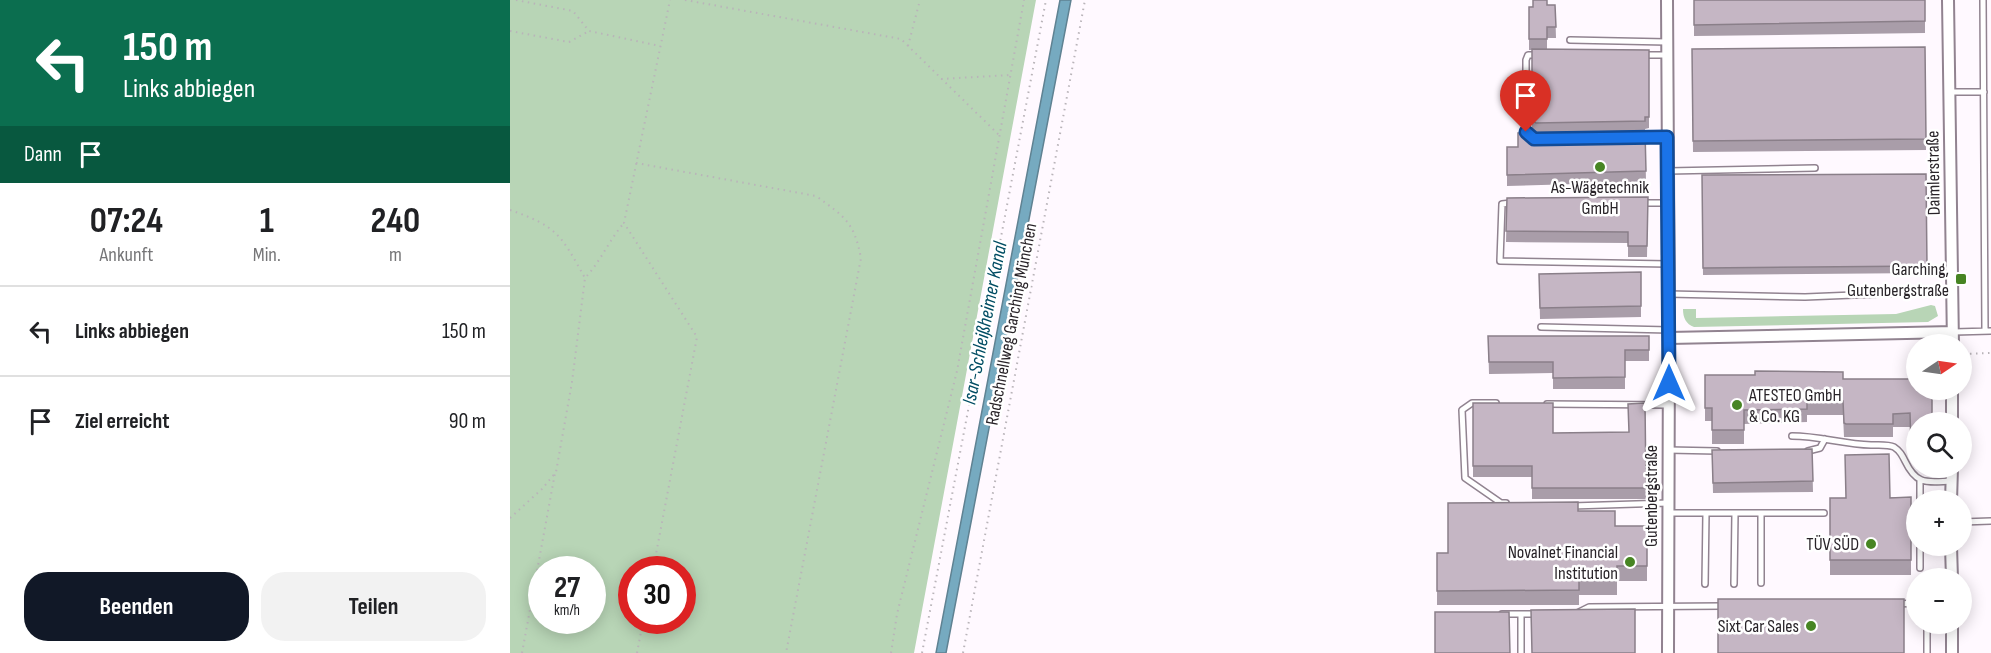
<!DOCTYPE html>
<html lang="de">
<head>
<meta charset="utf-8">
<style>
	body { margin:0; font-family:"Sofia Sans Condensed",sans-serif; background:#f2f2f2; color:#202124; height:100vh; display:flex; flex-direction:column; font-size:22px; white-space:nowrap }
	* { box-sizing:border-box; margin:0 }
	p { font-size:20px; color:#757577 }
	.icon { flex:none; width:33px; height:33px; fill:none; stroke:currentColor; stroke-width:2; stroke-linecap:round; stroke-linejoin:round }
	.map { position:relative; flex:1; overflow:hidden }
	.drawer { display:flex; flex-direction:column; background:#fff; width:510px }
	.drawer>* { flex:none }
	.top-card { background:#0b6e4f; color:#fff; overflow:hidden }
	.needle { width:39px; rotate:77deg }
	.tools { position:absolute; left:1396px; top:334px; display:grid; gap:12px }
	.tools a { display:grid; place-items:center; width:66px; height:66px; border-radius:50%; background:#fff; box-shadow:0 3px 15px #0003; font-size:30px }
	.speed { position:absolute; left:18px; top:556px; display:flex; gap:12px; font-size:30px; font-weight:700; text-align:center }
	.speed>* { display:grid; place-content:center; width:78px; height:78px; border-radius:50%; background:#fff; box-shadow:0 3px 15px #0003; line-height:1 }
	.speed small { font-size:15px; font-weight:400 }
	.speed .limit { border:9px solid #d22; background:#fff; color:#111 }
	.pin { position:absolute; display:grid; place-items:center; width:51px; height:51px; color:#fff; margin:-62px -26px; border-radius:50% 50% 50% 0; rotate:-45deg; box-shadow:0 0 6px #0007 }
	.pin .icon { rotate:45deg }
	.me { position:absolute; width:66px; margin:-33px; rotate:0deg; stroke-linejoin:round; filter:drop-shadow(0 0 4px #0008) }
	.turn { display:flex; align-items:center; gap:21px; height:126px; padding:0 24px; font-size:27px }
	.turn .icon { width:78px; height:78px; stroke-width:2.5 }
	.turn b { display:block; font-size:42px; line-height:51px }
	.then { display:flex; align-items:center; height:57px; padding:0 24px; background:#0003; gap:12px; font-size:22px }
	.eta { display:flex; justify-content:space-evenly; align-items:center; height:102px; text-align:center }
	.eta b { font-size:36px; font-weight:700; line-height:42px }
	.primary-button { display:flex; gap:12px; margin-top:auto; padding:12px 24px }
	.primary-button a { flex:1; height:69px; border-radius:24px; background:#111827; color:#fff; font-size:24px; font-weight:700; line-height:69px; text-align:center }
	.primary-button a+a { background:#f2f2f2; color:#202124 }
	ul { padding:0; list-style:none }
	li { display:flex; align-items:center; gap:18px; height:90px; padding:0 24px; border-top:2px solid #e0e0e0 }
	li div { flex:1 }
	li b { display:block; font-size:22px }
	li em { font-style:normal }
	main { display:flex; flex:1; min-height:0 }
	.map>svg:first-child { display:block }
	.green { fill:#b8d5b6; fill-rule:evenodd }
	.water { fill:#76aac0; stroke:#5f8292; stroke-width:1.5 }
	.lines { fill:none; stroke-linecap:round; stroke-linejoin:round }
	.lane-casing { stroke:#918390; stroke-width:8 }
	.street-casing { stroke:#918390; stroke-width:14 }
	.path { stroke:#b9b4b9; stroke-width:2; stroke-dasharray:1.5 4.5; stroke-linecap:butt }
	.lane { stroke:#fff; stroke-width:5 }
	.street { stroke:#fff; stroke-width:10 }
	.wall { fill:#a99da9 }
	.building { fill:#c5b6c4; stroke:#8a7f89; stroke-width:1.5 }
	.route-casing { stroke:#114b97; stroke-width:15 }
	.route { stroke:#1a73e8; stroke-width:10 }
	.poi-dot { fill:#478523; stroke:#fff; stroke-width:2 }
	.labels { text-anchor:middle; stroke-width:5; stroke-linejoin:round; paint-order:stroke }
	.street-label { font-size:18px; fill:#282328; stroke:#fff }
	.poi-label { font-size:18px; fill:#282328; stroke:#fff; text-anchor:end }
	.water-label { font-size:20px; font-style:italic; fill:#004c63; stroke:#fff }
</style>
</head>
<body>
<main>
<section class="drawer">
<div class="top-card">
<div class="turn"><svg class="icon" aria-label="left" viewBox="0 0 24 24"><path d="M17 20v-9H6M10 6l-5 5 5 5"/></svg><div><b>150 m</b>Links abbiegen</div></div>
<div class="then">Dann<svg class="icon" aria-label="arrive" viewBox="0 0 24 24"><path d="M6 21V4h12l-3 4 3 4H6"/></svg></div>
</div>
<div class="eta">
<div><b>07:24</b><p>Ankunft</p></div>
<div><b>1</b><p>Min.</p></div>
<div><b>240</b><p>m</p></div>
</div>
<ul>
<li><svg class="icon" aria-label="left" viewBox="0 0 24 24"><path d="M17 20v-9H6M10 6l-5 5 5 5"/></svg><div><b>Links abbiegen</b></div><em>150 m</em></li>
<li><svg class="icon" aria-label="arrive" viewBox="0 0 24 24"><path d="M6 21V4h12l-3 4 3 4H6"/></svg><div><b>Ziel erreicht</b></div><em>90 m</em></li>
</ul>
<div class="primary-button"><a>Beenden</a><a>Teilen</a></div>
</section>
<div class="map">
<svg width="1481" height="653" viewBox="0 0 1481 653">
	<rect width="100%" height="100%" fill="#fff9ff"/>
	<!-- green -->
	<path class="green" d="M 0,0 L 526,0 L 404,653 L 0,653 ZM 32,570 L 82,570 L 82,621 L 32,621 ZM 122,570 L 172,570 L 172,621 L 122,621 Z
		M 1421,305 L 1425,306 L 1428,316 L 1418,322 L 1184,327 C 1176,324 1173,318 1173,309 L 1186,309 L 1186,318 L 1386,314 Z"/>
	<!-- water -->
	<path class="water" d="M 550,0 L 561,0 L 436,653 L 426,653 Z"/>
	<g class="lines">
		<defs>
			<path id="lane" d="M 1473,0 L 1475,331
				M 1060,40 L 1157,42
				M 1135,55 L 1157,55
				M 1440,92 L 1474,92
				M 1128,137 L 1157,137
				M 1020,138 L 1016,132 L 1016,60 L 1018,55 L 1026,55
				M 1158,171 L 1305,168
				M 1001,203 L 992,204 L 990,261 L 1158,264
				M 1131,203 L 1158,203
				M 1159,294 L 1295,297 L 1442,291
				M 1031,327 L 1159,330
				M 1444,332 L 1481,331
				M 986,403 L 962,403 L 952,410 L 955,478 L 991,503 L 996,503
				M 1037,404 L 1158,405
				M 1282,436 C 1309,436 1333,444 1361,445 C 1368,445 1378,444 1384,447 C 1390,451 1392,455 1395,461 C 1407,486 1417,482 1441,481
				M 1158,450 L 1207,451
				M 1298,451 L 1310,448 L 1315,439
				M 1410,481 L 1410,501
				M 1062,506 L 1158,503
				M 1158,513 L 1314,513
				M 1251,514 L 1251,583
				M 1452,522 L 1481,521
				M 1410,546 L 1410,568
				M 1195,584 L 1196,513
				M 1224,584 L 1225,513
				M 1387,604 L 1407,603
				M 1067,613 L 1079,607 L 1213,606
				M 992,614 L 1028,614
				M 1011,614 L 1011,653
				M 1417,624 L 1417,653"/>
			<path id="street" d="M 1157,0 L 1159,338
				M 1438,0 L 1443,345
				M 1442,423 L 1442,390
				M 1441,501 L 1442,468
				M 1441,546 L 1442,579
				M 1442,624 L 1442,653
				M 1158,653 L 1159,338 L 1443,332"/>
		</defs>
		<!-- lane casing -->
		<use href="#lane" class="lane-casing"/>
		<!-- street casing -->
		<use href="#street" class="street-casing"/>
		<!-- path -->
		<path class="path" d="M 6,0 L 63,11 L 79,31 L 150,46
			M 175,0 L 391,39 L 489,135
			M 0,31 L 59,42 L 79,31
			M 398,46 L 410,0
			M 431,79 L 500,75
			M 126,163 L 306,196 C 335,217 344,222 351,258 L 276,653
			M 0,210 C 47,226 51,235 75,278 C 91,261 99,240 114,223
			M 1454,354 L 1481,353
			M 0,518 L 32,489 L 46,472 L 62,382 L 75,278
			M 143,570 L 187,337 L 114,223 L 160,0
			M 12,653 L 45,473
			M 127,653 L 133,621
			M 381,653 L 387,614 L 447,371 L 514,0
			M 412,653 L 536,0
			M 453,653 L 575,0"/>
		<!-- lane -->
		<use href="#lane" class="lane"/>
		<!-- street -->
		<use href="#street" class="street"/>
	</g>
	<!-- wall -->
	<path class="wall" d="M 1184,0 L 1415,0 L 1415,33 L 1184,36 Z
		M 1037,5 L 1045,5 L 1046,38 L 1037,38 L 1037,49 L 1139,50 L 1139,128 L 1135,129 L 1136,182 L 997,186 L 997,147 L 1008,147 L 1025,133 L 1022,131 L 1022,50 L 1019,50 L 1019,7 Z
		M 1415,47 L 1416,150 L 1183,152 L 1182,49 Z
		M 1416,174 L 1417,273 L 1193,275 L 1192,175 Z
		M 1138,197 L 1137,257 L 1118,257 L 1118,243 L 996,242 L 997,198 Z
		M 1131,272 L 1131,317 L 1030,319 L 1029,274 Z
		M 978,336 L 1139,336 L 1139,361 L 1115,361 L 1115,389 L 1043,389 L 1043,373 L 979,374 Z
		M 1195,375 L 1333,379 L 1399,379 L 1407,423 L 1407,460 L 1401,460 L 1400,427 L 1383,427 L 1383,437 L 1334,437 L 1333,415 L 1297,415 L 1297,422 L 1234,424 L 1234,444 L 1202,444 L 1202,421 L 1195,421 Z
		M 963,403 L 1043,433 L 1119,432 L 1135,403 L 1136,499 L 1022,499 L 1022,477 L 963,477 Z
		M 1302,449 L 1303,492 L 1203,493 L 1202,450 Z
		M 1401,497 L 1401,575 L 1320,575 L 1320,498 Z
		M 1068,511 L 1105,526 L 1137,526 L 1137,581 L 1107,581 L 1107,595 L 1069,595 L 1069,605 L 927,605 L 927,553 L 938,553 Z"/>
	<!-- building -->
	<path class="building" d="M 1023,0 L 1037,0 L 1037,5 L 1045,5 L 1046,27 L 1037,27 L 1037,39 L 1019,39 L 1019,7 L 1023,7 Z
		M 1184,0 L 1415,0 L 1415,21 L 1184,25 Z
		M 1415,47 L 1416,139 L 1183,141 L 1182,49 Z
		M 1022,49 L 1139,50 L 1139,117 L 1135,117 L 1135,121 L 1026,123 L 1022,120 Z
		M 1135,131 L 1136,171 L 997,175 L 997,147 L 1008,147 L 1008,133 Z
		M 1416,174 L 1417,266 L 1193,268 L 1192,175 Z
		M 1138,197 L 1137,246 L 1118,246 L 1118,232 L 996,231 L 997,198 Z
		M 1131,272 L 1131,306 L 1030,308 L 1029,274 Z
		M 978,336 L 1139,336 L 1139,350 L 1115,350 L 1115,377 L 1043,378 L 1043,362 L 979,362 Z
		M 1245,371 L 1333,372 L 1333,379 L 1399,379 L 1399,371 L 1407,371 L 1407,390 L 1422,390 L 1422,423 L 1407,423 L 1407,446 L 1401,446 L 1400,413 L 1383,414 L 1383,424 L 1336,424 L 1334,423 L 1333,401 L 1297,401 L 1297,409 L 1234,410 L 1234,430 L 1202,430 L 1202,408 L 1195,408 L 1195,375 L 1245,375 Z
		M 963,403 L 1043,403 L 1043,433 L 1119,432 L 1118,404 L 1135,403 L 1136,488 L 1022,488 L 1022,466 L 963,466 Z
		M 1302,449 L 1303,481 L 1203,483 L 1202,450 Z
		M 1379,454 L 1380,498 L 1401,497 L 1401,560 L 1320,560 L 1320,498 L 1336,498 L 1335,455 Z
		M 1068,502 L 1068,511 L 1105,511 L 1105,526 L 1137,526 L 1137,566 L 1107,566 L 1107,580 L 1069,580 L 1069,590 L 927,591 L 927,553 L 938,553 L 938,503 Z
		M 1208,599 L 1394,599 L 1394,653 L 1208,653 Z
		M 1125,609 L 1125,653 L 1022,653 L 1021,610 Z
		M 925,612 L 999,612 L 1000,653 L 925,653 Z"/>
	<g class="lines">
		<defs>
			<path id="route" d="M 1016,132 L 1024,139 L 1157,137 L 1159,383"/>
		</defs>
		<!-- route casing -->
		<use href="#route" class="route-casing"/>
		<!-- route -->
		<use href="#route" class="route"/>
	</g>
	<!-- markers -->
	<g class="poi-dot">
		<circle cx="1090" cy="167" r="6"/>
		<rect x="1445" y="273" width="12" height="12" rx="3"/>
		<circle cx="1227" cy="405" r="6"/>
		<circle cx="1361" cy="544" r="6"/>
		<circle cx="1120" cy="562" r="6"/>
		<circle cx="1301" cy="626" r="6"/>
	</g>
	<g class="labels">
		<!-- street labels -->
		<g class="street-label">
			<text transform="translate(1423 173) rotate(-91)" y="6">Daimlerstraße</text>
			<text transform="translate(501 324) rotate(-79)" y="6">Radschnellweg Garching München</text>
			<text transform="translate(1141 496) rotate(-90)" y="6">Gutenbergstraße</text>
		</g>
		<!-- poi labels -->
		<g class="poi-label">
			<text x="1090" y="193" text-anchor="middle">As-Wägetechnik<tspan x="1090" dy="21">GmbH</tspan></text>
			<text x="1439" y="275">Garching,<tspan x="1439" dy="21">Gutenbergstraße</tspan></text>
			<text x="1239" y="401" text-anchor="start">ATESTEO GmbH<tspan x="1239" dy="21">&amp; Co. KG</tspan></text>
			<text x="1349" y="550">TÜV SÜD</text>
			<text x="1108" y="558">Novalnet Financial<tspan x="1108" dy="21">Institution</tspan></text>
			<text x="1289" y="632">Sixt Car Sales</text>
		</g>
		<!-- water labels -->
		<g class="water-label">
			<text transform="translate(474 323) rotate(-79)" y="7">Isar-Schleißheimer Kanal</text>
		</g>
	</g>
</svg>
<div class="tools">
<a><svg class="needle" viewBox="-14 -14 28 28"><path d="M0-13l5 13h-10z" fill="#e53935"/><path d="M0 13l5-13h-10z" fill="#757577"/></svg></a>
<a><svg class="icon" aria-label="search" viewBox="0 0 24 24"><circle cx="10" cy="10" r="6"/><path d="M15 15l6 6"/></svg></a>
<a>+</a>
<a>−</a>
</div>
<div class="speed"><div>27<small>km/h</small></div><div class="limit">30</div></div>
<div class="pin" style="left:1016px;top:132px;background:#d93025"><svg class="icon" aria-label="arrive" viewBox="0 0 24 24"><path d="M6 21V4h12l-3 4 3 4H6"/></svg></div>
<svg class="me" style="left:1159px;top:383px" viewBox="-20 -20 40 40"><path d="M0-17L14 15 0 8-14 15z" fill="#1a73e8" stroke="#fff" stroke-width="4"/></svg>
</div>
</main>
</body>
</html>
